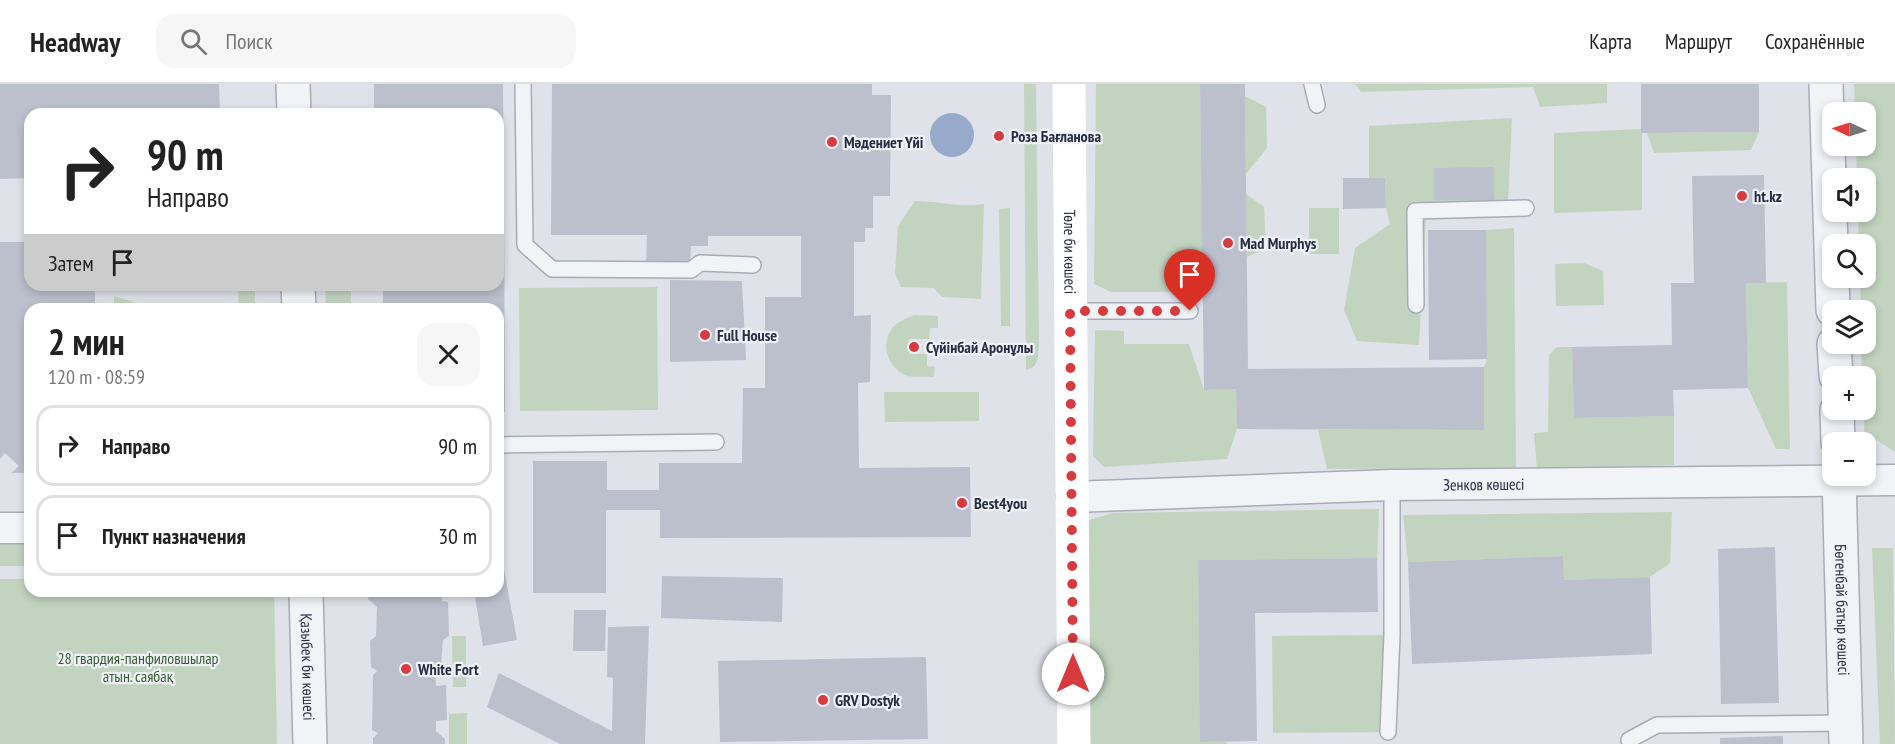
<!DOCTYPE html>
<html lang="ru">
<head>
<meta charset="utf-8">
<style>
	body { margin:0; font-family:"PT Sans Narrow",sans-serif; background:#f6f6f6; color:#222; height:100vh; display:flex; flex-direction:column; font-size:22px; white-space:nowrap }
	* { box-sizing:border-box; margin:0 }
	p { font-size:20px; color:#767676 }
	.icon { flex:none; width:33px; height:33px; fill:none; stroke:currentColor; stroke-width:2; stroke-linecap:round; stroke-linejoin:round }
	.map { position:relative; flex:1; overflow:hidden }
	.sheet { position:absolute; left:24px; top:219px; width:480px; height:294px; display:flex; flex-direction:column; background:#fff; border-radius:18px; box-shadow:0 3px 9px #0003 }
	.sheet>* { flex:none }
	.top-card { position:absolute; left:24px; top:24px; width:480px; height:183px; border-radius:18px; box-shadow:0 3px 9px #0003; background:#fff; color:#222; overflow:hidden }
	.needle { width:39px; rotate:274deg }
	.fabs { position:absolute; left:1822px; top:18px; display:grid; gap:12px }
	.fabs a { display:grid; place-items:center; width:54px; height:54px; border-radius:12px; background:#fff; box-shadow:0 3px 9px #0003; font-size:30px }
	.pin { position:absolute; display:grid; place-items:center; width:51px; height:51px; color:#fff; margin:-62px -26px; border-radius:50% 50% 50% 0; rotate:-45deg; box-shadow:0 0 6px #0007 }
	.pin .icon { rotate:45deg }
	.me { position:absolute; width:66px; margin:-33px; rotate:0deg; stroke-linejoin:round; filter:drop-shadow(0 0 4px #0008) }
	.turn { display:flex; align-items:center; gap:21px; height:126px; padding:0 24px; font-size:27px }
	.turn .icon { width:78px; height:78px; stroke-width:2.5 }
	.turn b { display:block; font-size:42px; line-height:51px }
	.then { display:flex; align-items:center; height:57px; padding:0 24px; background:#0003; gap:12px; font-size:22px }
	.round { display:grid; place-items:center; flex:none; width:63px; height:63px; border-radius:18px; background:#f6f6f6 }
	.head { display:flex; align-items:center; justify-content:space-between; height:102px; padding:0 24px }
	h1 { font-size:36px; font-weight:700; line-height:45px }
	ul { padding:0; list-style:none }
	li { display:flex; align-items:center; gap:18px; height:81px; margin:0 12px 9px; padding:0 12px; border:3px solid #e0e0e0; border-radius:18px }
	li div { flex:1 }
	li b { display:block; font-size:22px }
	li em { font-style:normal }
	header { display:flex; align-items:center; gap:36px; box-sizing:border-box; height:84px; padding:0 30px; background:#fff; border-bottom:2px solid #e0e0e0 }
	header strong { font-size:28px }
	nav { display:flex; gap:33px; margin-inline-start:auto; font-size:21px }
	.search { width:420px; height:54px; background:#f6f6f6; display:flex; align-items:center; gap:15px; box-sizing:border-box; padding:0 21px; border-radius:18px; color:#767676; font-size:22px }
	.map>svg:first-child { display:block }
	.green { fill:#c2d4c0 }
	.water { fill:#97aacc }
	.building { fill:#bcc0cd }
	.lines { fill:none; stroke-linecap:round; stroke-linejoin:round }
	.service-casing { stroke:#a8acb7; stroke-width:18 }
	.minor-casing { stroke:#a8acb7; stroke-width:33 }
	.tertiary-casing { stroke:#a8acb7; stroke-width:36 }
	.service { stroke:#f2f3f7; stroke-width:15 }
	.minor { stroke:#f2f3f7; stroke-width:30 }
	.tertiary { stroke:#f2f3f7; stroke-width:33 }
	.secondary { stroke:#fff; stroke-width:33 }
	.route { stroke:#d73b40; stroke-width:10; stroke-dasharray:0 18 }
	.poi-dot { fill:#d73b40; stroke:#eff1f7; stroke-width:2 }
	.labels { text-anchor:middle; stroke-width:4.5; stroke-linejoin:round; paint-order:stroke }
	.poi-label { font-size:16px; font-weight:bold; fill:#272d42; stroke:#eff1f7; text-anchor:start }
	.street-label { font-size:16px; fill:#272d42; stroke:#eff1f7 }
	.park-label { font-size:16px; fill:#365e33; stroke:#eff1f7 }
</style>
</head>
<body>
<header>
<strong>Headway</strong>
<div class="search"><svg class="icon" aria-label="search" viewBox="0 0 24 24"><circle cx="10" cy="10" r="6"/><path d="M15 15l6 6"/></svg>Поиск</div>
<nav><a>Карта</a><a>Маршрут</a><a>Сохранённые</a></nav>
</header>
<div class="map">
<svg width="1895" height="660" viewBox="0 0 1895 660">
	<rect width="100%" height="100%" fill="#dfe2e9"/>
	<!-- green -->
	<path class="green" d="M 1024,0 L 1036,0 L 1039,262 C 1038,274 1039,283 1026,286 Z
		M 1096,0 L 1200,0 L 1203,208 L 1111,208 L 1094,200 Z
		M 1355,0 L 1607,0 L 1607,19 L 1540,23 L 1533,3 L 1361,8 Z
		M 1854,0 L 1895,0 L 1895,368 L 1864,347 L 1866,292 L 1862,292 L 1861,260 L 1866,260 L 1866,226 L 1861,226 L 1860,194 L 1866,194 L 1866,160 L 1859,160 L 1858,128 L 1866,128 L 1866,94 L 1857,94 L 1856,62 L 1866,62 L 1866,28 L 1855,28 Z
		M 1245,12 L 1266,23 L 1267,64 L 1246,90 Z
		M 1512,34 L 1508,117 L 1497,131 L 1426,134 L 1419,261 L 1357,257 L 1344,226 L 1355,164 L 1390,140 L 1386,124 L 1385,95 L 1369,94 L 1369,42 Z
		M 1642,45 L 1642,126 L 1554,129 L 1554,49 Z
		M 1759,48 L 1751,66 L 1654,69 L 1647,49 Z
		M 1246,110 L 1264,123 L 1266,164 L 1247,173 Z
		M 915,117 C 938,117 960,124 984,120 L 981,215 L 942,213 L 934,204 L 901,203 L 895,190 L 898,142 Z
		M 1010,124 L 1010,242 L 1001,242 L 999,125 Z
		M 1309,124 L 1339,124 L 1339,170 L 1309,170 Z
		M 1514,144 L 1516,384 L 1327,385 L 1318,346 L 1484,346 L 1484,283 L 1487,275 L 1486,146 Z
		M 1584,179 L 1603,187 L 1604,221 L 1556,222 L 1555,180 Z
		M 1787,198 L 1790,365 L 1776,365 L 1748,304 L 1746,199 Z
		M 238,201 L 255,201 L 255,225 L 239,225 Z
		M 325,201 L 351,201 L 351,225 L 326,225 Z
		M 657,203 L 658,326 L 520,327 L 519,204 Z
		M 114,212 L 131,217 L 148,225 L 114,225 Z
		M 914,231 L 938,232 L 938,244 L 930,244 L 929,255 L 909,255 L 909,270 L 927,270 L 927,282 L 935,283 L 934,293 C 926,292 913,294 905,291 C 887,282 880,259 893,243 C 898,238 907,234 914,231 Z
		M 1095,246 L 1124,247 L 1124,260 L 1189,260 L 1204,306 L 1236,305 L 1237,345 L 1227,375 L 1104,383 L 1093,372 Z
		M 1557,263 L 1572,263 L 1574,334 L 1674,332 L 1674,381 L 1537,386 L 1534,349 L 1548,348 L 1549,271 Z
		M 884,308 L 979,308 L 979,337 L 885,338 Z
		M 1379,425 L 1377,474 L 1198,476 L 1201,658 L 1227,658 L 1226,660 L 1084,660 L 1083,438 L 1112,429 Z
		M 1672,428 L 1670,479 L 1650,493 L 1564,496 L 1563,472 L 1408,478 L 1403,431 Z
		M 30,454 L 30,482 L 0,482 L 0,455 Z
		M 1872,464 L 1893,464 L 1895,660 L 1880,660 Z
		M 0,495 L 30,495 L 30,507 L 274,507 L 277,660 L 0,660 Z
		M 1383,551 L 1388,648 L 1273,649 L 1272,552 Z
		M 452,552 L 466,552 L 466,603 L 453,603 Z
		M 467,629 L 467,660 L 449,660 L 449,630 Z"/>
	<!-- water -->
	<path class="water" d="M930 51a22 22 0 1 1 44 0a22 22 0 1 1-44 0Z"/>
	<!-- building -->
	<path class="building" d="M 0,0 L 219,0 L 220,30 L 30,30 L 30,94 L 0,95 Z
		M 374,0 L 503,0 L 504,113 L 498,113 L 498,30 L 374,30 Z
		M 552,0 L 872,0 L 872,11 L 891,11 L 890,112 L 873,112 L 873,144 L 865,144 L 865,158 L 854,158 L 854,232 L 871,231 L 870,298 L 858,299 L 859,384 L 970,383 L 971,453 L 660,454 L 660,426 L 606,426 L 606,509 L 533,509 L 533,377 L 607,377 L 607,406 L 659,406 L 659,379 L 742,379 L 743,304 L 765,304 L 765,213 L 801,213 L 801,152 L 708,152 L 708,162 L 691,162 L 690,180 L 646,180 L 647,151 L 551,151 Z
		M 1200,0 L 1245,0 L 1248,285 L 1484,283 L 1484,346 L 1237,345 L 1236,305 L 1204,306 Z
		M 1641,0 L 1759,0 L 1759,48 L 1641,49 Z
		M 1494,83 L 1494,116 L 1434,116 L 1434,84 Z
		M 1764,91 L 1766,199 L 1746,199 L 1748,304 L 1673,306 L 1674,332 L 1574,334 L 1572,263 L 1672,261 L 1671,199 L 1694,199 L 1692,92 Z
		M 1343,94 L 1385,94 L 1386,124 L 1343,125 Z
		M 498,116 L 504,116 L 505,328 L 498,328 L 498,225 L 383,225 L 383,201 L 498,201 Z
		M 1428,146 L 1486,146 L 1487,275 L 1429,276 Z
		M 0,158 L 30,158 L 30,201 L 95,201 L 95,225 L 30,225 L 30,389 L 11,389 L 19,382 L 5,369 L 0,375 Z
		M 670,196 L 742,197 L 746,276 L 670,278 Z
		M 498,453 L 517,556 L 483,562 L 474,507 L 498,507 Z
		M 1775,463 L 1779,619 L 1721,620 L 1718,465 Z
		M 1563,472 L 1564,496 L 1650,493 L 1652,570 L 1412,580 L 1408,478 Z
		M 1377,474 L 1378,528 L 1255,529 L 1257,657 L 1200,658 L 1198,476 Z
		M 662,492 L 783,494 L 782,538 L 661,534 Z
		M 368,507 L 442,507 L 442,517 L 448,518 L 449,552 L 443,556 L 441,581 L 435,587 L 436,602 L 446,601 L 447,636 L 436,637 L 436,647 L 445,655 L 445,660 L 373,660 L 373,654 L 378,649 L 372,646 L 373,591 L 377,587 L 371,583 L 370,557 L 376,552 L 377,523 L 368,515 Z
		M 574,526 L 606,526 L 605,567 L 573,567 Z
		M 649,542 L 645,660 L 560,660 L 487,623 L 499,589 L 612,647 L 613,594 L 607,593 L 608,543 Z
		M 926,573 L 928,655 L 720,658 L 718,577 Z
		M 1783,652 L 1783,660 L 1720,660 L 1720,654 Z"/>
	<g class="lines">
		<defs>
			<path id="service" d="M 523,0 L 525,161 L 552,185 L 691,186 L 700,179 L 753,181
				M 1312,0 L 1317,21
				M 1416,221 L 1415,127 L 1526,124
				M 1070,227 L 1190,227
				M 498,361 L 716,358
				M 1388,648 L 1392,551 L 1392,401
				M 1629,656 L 1657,641 L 1845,639"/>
			<g id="minor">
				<path id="s1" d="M 1072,413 L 1392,401 L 1895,396"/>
				<path d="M 0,444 L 30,444"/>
			</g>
			<g id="tertiary">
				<path d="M 293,0 L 294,30"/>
				<path d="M 1826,0 L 1833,226"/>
				<path d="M 298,201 L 299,225"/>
				<path d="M 1834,260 L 1836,292"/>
				<path d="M 1837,326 L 1838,358"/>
				<path id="s2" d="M 1839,392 L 1846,660"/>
				<path id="s3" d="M 306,507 L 310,660"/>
			</g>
		</defs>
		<!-- service casing -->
		<use href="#service" class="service-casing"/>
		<!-- minor casing -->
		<use href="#minor" class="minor-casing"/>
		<!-- tertiary casing -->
		<use href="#tertiary" class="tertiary-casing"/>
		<!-- service -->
		<use href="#service" class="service"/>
		<!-- minor -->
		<use href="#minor" class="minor"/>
		<!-- tertiary -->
		<use href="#tertiary" class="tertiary"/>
		<!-- secondary -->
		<path class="secondary" id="s4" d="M 1069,0 L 1074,660"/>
	</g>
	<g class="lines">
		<!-- route -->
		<path class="route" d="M 1073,590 L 1070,227 L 1190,227"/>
	</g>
	<!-- markers -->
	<g class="poi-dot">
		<circle cx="999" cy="52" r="6"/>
		<circle cx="832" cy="58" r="6"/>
		<circle cx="1742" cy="112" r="6"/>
		<circle cx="1228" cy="159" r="6"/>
		<circle cx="705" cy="251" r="6"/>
		<circle cx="914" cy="263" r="6"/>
		<circle cx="962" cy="419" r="6"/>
		<circle cx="406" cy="585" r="6"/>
		<circle cx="823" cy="616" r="6"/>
	</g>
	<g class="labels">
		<!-- poi labels -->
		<g class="poi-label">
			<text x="1011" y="58">Роза Бағланова</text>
			<text x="844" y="64">Мәдениет Үйі</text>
			<text x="1754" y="118">ht.kz</text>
			<text x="1240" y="165">Mad Murphys</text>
			<text x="717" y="257">Full House</text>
			<text x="926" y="269">Сүйінбай Аронұлы</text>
			<text x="974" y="425">Best4you</text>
			<text x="418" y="591">White Fort</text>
			<text x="835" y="622">GRV Dostyk</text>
		</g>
		<!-- street labels -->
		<g class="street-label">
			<text dy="6" stroke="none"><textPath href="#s4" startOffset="168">Төле би көшесі</textPath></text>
			<text dy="6" stroke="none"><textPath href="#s1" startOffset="412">Зенков көшесі</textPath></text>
			<text dy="6" stroke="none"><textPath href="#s2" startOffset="134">Бөгенбай батыр көшесі</textPath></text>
			<text dy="6" stroke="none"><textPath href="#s3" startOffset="76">Қазыбек би көшесі</textPath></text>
		</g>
		<!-- park labels -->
		<g class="park-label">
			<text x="138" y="580">28 гвардия-панфиловшылар<tspan x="138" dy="18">атын. саябақ</tspan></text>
		</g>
	</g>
</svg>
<div class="fabs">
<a><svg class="needle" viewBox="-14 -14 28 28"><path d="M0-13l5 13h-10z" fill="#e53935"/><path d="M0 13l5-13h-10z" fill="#767676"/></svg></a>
<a><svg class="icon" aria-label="sound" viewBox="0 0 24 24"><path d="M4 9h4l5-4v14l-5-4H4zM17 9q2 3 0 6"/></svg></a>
<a><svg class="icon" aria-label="search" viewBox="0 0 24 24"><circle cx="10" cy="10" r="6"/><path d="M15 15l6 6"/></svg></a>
<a><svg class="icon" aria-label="layers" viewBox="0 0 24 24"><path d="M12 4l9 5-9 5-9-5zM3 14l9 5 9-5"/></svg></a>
<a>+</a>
<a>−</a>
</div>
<div class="pin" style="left:1190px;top:227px;background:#d93025"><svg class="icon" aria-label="arrive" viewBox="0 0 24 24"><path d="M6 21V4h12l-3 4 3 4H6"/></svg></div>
<svg class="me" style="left:1073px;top:590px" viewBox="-20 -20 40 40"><circle r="19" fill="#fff"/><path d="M0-13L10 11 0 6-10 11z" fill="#d73b40"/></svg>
<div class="top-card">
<div class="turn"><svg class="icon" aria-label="right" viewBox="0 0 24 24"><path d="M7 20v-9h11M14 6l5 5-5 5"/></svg><div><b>90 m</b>Направо</div></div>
<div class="then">Затем<svg class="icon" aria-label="arrive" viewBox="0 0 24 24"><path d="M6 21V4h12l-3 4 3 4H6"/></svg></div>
</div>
<section class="sheet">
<div class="head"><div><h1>2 мин</h1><p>120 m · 08:59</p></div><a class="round"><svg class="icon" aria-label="close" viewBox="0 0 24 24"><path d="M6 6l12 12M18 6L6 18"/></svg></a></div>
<ul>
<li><svg class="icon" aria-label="right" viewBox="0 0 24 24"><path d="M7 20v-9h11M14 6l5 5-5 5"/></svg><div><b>Направо</b></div><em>90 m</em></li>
<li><svg class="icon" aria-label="arrive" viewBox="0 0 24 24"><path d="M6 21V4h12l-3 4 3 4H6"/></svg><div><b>Пункт назначения</b></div><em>30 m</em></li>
</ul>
</section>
</div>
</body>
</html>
